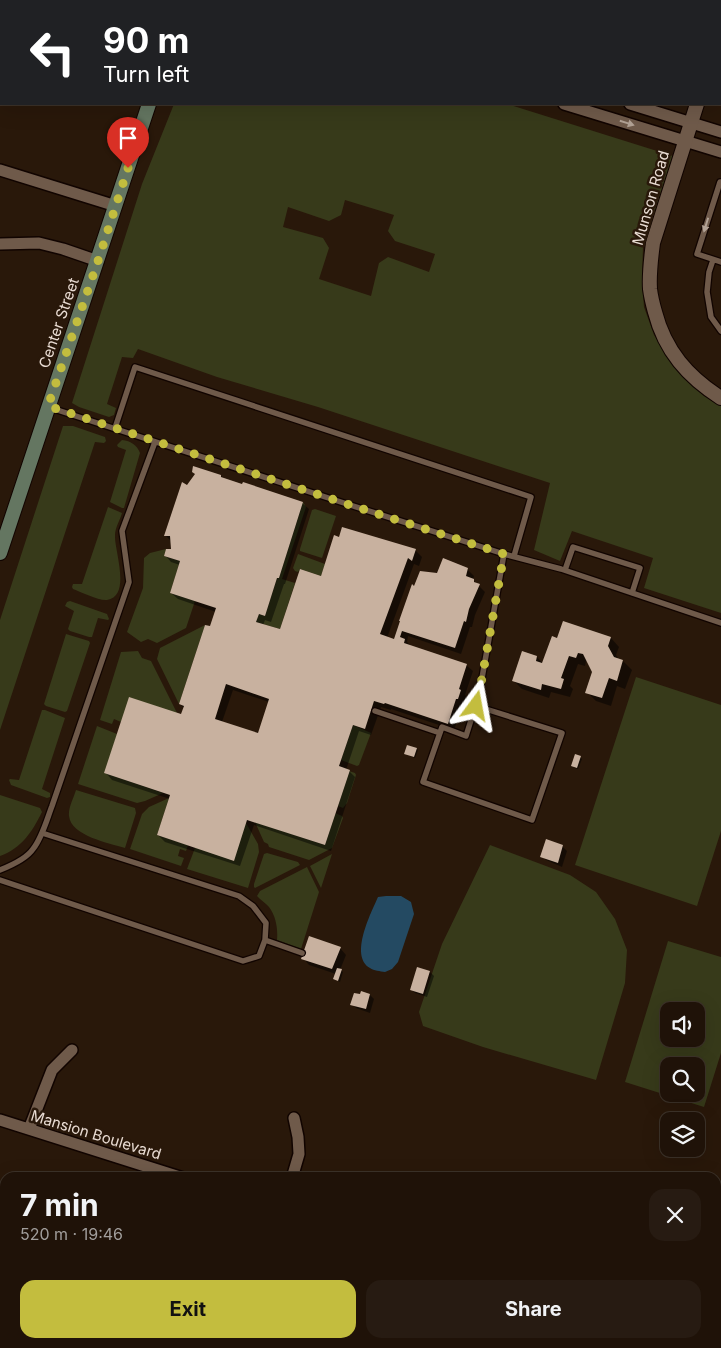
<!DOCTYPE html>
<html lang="en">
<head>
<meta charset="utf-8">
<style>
	body { margin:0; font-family:Inter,sans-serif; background:#271b12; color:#f1f3f6; height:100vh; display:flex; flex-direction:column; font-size:19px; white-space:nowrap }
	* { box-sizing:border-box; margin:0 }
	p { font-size:16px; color:#a19e9c }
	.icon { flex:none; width:28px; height:28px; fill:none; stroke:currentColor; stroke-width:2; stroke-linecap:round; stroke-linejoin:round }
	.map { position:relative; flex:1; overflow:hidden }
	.drawer { position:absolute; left:0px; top:1172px; width:721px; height:176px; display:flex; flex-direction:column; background:#1f1208; border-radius:15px 15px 0 0; box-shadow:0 5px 20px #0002,0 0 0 1px #3c3229 }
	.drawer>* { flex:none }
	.hud { position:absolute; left:0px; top:0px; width:721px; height:105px; box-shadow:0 5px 20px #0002,0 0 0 1px #3c3229; background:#202124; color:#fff; overflow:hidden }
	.controls { position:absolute; left:660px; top:1002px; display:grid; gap:10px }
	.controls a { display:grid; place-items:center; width:45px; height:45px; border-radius:10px; background:#1f1208; box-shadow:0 5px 20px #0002,0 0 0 1px #3c3229; font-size:25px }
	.pin { position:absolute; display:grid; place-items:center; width:42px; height:42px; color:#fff; margin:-51px -21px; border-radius:50% 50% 50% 0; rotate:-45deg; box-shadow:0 0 5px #0007 }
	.pin .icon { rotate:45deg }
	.me { position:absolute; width:55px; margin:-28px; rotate:13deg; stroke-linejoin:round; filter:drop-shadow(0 0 4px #0008) }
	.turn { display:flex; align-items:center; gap:18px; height:105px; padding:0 20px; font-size:22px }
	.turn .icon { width:65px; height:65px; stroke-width:2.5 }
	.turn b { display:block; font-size:35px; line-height:42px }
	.round { display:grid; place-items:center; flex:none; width:52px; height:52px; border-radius:15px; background:#271b12 }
	.headline { display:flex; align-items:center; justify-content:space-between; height:85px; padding:0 20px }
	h1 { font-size:30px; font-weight:700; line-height:38px }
	.cta { display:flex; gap:10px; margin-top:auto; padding:10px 20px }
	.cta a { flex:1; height:58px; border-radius:15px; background:#c3bd3e; color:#111; font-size:20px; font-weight:700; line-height:58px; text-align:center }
	.cta a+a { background:#271b12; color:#f1f3f6 }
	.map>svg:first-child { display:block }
	.green { fill:#373a1a; fill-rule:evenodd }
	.water { fill:#244a62 }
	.shadow { fill:#0007; fill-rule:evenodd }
	.building { fill:#c8b19f; fill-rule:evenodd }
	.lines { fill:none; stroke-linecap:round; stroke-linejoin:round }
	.service-casing { stroke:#110400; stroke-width:8 }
	.minor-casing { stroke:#110400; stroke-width:14 }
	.tertiary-casing { stroke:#110400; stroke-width:16 }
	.secondary-casing { stroke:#110400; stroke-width:16 }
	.service { stroke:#6f5a4a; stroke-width:5.5 }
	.minor { stroke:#6f5a4a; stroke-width:11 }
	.tertiary { stroke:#6f5a4a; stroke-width:14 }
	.secondary { stroke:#647661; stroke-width:14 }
	.oneway { fill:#b2a295 }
	.route { stroke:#c3bd3e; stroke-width:9; stroke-dasharray:0 16.2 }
	.labels { text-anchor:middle; stroke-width:5; stroke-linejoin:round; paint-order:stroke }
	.street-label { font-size:15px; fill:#e9dcd3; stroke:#29180a }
</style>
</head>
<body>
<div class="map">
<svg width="721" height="1348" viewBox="0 0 721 1348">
	<rect width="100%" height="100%" fill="#29180a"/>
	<!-- green -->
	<path class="green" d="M 174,104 L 507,104 L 673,156 L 643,247 L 642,280 L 644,307 L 654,335 L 677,370 L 703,395 L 721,406 L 721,613 L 644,588 L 653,558 L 572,531 L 560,561 L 534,550 L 550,483 L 318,407 L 217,377 L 138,349 L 133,358 L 122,357 L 107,404 L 116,408 L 114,415 L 109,417 L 79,407 L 72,403 L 142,184 ZM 345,200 L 394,215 L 388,231 L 395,241 L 435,254 L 429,272 L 388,257 L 379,263 L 371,296 L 319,279 L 329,248 L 323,238 L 283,227 L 288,207 L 329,221 L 341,215 Z
		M 63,426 L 73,426 L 105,437 L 106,441 L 104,443 L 95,442 L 0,730 L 0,620 Z
		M 122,440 C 131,441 137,445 140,453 L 124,508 L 122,508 L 110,502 L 126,450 L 118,447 L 117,445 Z
		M 303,502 L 306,507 L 282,579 L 295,583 L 280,629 L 256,622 L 259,614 L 265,616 L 277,578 L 279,578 Z
		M 108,507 L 122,513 C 120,520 115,528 115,535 C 114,550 132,596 107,600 C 99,601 81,592 73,589 L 72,587 L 73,584 L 82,584 Z
		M 315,509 L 336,516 L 322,558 L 300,551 L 300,549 L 312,510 Z
		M 166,549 L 164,556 L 180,561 L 170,593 L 195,601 L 186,628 L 157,643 L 148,639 L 141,642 L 127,632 L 143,588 L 144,558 L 150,553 Z
		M 298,554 L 325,564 L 321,576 L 300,569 L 298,572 L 295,571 L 293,568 Z
		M 70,601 L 107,614 L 109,619 L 108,620 L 98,618 L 92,637 L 89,637 L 70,631 L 68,629 L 74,611 L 65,606 L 67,602 Z
		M 205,625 L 179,704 L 157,659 L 160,648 Z
		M 66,634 L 89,641 L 90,643 L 67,711 L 65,712 L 46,706 L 44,704 Z
		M 138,651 L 142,658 L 151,661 L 177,713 L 121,722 L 114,719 L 112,724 L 100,720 L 121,652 Z
		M 636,677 L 721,705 L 721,831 L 697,906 L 575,865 Z
		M 42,710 L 45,710 L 65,718 L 42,789 L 50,793 L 50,797 L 47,798 L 11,785 L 9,780 L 10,779 L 19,780 Z
		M 353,725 L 371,733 L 359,765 L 357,766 L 341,760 Z
		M 97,726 L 117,734 L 105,773 L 163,793 L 145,801 L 137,803 L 78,784 Z
		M 349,771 L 355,773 L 356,775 L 347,803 L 343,808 L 338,806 Z
		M 76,790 L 135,808 L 136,813 L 125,848 C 109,843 71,836 69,816 C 68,808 74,797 76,790 Z
		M 0,795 L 40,808 L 42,812 C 32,832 22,848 0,856 Z
		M 169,798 L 157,835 L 188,845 L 186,851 L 180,849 L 178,856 L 184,858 L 181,866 L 130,849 L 142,814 L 149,807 Z
		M 335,813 L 342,816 L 343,818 L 332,848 L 309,860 L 269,847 L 268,844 L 264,842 L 255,822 L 325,845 Z
		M 246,823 L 258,844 L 259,852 L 248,888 L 187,869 L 195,848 Z
		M 490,845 L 570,875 L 596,892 L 615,919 L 627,950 L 625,983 L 596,1080 L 483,1047 L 423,1026 L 419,1012 L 442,944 Z
		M 267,853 L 298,862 L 300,865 L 255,888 L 254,887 L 254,884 L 264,854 Z
		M 332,854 L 321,888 L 310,866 Z
		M 307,867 L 319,892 L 301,949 L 277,940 C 278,929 276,916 269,907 C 266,903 260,900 257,896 L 260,891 Z
		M 668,941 L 721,957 L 721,1053 L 704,1107 L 625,1082 ZM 669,1011 L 696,1011 L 696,1039 L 669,1039 ZM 696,1066 L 696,1094 L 669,1094 L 669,1066 Z"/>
	<!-- water -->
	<path class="water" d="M 386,896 L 401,896 L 411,902 L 414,914 L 398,962 L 392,969 L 385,972 C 380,971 374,971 370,968 C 349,956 371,913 378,897 Z"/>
	<!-- shadow -->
	<path class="shadow" d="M 494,0 L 611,0 L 615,1 L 493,1 Z
		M 221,476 L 224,479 L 302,503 L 309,509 L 285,584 L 284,584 L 271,622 L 265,620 L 263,625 L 280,631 L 322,578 L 415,550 L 422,557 L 419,566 L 414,564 L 387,638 L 395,641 L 414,587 L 437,575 L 467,569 L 474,576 L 473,580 L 485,592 L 475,615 L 472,627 L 470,627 L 461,654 L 408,636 L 407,642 L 412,647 L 466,665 L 473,671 L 465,695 L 467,697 L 464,705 L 463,704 L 454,730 L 391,709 L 391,710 L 381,707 L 371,735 L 359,731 L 346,770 L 349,771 L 355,777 L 331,851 L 254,825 L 240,866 L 165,842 L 158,835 L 170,799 L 112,780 L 106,773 L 182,716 L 184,708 L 180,704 L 216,612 L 178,599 L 171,593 L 180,565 L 171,562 L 165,555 L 172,550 L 172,542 L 166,536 L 183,484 L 187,487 ZM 233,690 L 269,702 L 258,735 L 222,722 Z
		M 611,638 L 619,647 L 616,655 L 619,660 L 623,661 L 632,670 L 625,689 L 617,686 L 611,706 L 596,701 L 587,692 L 594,672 L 588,661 L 586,661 L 585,666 L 578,664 L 570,686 L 573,689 L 570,697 L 551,692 L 549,698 L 522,689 L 513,680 L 537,657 L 543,664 Z
		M 417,749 L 418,750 L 415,758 L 406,754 Z
		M 580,757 L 582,759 L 578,769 L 575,768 L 573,766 Z
		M 562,846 L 567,851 L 562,867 L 546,860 L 542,856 Z
		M 340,948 L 346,955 L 340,970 L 343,972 L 340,982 L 335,979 L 336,974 L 309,965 L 303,958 Z
		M 418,968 L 430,972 L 434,976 L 427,997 L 415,993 L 411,989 Z
		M 370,995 L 374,999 L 370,1013 L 356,1008 L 352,1004 Z
		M 178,1344 L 195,1344 L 194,1348 L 188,1348 Z
		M 201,1344 L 287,1344 L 289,1345 L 289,1344 L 308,1344 L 313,1348 L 206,1348 Z"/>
	<!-- building -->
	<path class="building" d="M 193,466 L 221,475 L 221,477 L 242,484 L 243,482 L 303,502 L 279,578 L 277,578 L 265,616 L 259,614 L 256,622 L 280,629 L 300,569 L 321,576 L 334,535 L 339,537 L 342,527 L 416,549 L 412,561 L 408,558 L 380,634 L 394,639 L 400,621 L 399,621 L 412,584 L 414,586 L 420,571 L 437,573 L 443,558 L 468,568 L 466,576 L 474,579 L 474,582 L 480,584 L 469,609 L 466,622 L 464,621 L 455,648 L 402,631 L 400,637 L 405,639 L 404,643 L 467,664 L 459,689 L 461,690 L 458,699 L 456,699 L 448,724 L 385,703 L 384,704 L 374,701 L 365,729 L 353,725 L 339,766 L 350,770 L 325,845 L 247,820 L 234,861 L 157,835 L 170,795 L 104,773 L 129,697 L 181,714 L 184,706 L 179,704 L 205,625 L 210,626 L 216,608 L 170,593 L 180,561 L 164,556 L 166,549 L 171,549 L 170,536 L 164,536 L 182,482 L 187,485 L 195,474 L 192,472 ZM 226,684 L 269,699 L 258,733 L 215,719 Z
		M 563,621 L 611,637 L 608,646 L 614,657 L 623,660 L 617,681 L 609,678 L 602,698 L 585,693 L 592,672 L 583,654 L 578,653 L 576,658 L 569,656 L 561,678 L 564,679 L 561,689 L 542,684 L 541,690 L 512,681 L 522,651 L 537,656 L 536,661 L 542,663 L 552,636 L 557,638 Z
		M 407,745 L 417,748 L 414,757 L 404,754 Z
		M 575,754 L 581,756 L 577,768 L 571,766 Z
		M 546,839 L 563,845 L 558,863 L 540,857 Z
		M 309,936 L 341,947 L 332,969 L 301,959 Z
		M 417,967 L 430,971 L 423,994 L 410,990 Z
		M 337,968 L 342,969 L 338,981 L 333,979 Z
		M 361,991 L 370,994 L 366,1009 L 350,1005 L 354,993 L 360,994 Z
		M 225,1344 L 279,1344 L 278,1348 L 252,1348 L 241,1344 L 240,1348 L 223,1348 Z
		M 288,1344 L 305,1344 L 304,1345 L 312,1348 L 286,1348 Z"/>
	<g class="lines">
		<defs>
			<path id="service" d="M 700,0 L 704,1
				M 625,1 L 626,0
				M 720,6 L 721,6
				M 721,182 L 720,182 L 697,254 L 721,262
				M 713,260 L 709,272 L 707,292 L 711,317 L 721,331
				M 48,407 L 347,504 L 504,554 L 561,569 L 721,623
				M 115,428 L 135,367 L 531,497 L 514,556
				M 565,570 L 573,547 L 640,568 L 632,593
				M 476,706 L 562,733 L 532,820 L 423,782 L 442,727 L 466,736 L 479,695 L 504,554
				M 375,711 L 440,733
				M 0,870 C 10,866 27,858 33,849 C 42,838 47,819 52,806 L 129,582 L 122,531 L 155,442
				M 0,880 L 243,961 L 259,956 L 265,940 L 266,923 L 253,906 L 239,896 L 42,833
				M 265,940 L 302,953"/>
			<path id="minor" d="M 56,0 L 60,1
				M 227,0 L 231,1
				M 289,0 L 293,1
				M 564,104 L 721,152
				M 630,104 L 721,132
				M 0,170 L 116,206
				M 0,244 L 39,243 L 63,249 L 98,261
				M 0,1120 L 183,1178
				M 29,1129 L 52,1070 L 72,1050
				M 292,1178 L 299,1154 L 298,1137 L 294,1118
				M 716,1343 L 721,1345
				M 127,1344 L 140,1348
				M 41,1348 L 43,1344"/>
			<path id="tertiary" d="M 720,31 L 721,28
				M 697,104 L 653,243 C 651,258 649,274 650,289 C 651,297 653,305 655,312 C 665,351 688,377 721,398"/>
			<path id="secondary" d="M 183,1 L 183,0
				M 0,553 C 49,403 100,254 149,104"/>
		</defs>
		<!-- service casing -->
		<use href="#service" class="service-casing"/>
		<!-- minor casing -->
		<use href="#minor" class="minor-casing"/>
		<!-- tertiary casing -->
		<use href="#tertiary" class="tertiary-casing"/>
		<!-- secondary casing -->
		<use href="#secondary" class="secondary-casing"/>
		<!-- service -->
		<use href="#service" class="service"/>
		<!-- minor -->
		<use href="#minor" class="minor"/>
		<!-- tertiary -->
		<use href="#tertiary" class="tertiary"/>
		<!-- secondary -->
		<use href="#secondary" class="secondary"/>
	</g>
	<!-- one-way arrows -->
	<defs><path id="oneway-solid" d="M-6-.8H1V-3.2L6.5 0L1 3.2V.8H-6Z" transform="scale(1.25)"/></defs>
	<g class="oneway">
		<use href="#oneway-solid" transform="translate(627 123) rotate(17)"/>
		<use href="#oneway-solid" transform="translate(706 225) rotate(107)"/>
	</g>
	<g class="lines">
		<!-- route -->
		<path class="route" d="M 128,168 L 98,261 L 48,406 L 347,504 L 504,554 L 479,695 L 476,706"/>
	</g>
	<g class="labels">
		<!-- street labels -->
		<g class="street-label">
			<text transform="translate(651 198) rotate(-74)" y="5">Munson Road</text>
			<text transform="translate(59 323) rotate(-71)" y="5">Center Street</text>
			<text transform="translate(96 1135) rotate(17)" y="5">Mansion Boulevard</text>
		</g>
	</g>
</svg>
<div class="controls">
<a><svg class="icon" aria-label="sound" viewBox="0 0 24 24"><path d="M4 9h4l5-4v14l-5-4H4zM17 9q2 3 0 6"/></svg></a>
<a><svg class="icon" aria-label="search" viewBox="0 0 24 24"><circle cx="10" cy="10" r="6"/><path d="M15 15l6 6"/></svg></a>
<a><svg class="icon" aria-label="layers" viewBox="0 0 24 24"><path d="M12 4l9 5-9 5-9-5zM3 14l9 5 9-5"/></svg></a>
</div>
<div class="pin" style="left:128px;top:168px;background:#d93025"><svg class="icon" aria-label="arrive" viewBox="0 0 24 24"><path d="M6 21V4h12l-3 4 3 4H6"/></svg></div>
<svg class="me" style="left:476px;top:706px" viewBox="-20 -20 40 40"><path d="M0-17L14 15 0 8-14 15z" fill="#c3bd3e" stroke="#fff" stroke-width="4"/></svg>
<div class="hud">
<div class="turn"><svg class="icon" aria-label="left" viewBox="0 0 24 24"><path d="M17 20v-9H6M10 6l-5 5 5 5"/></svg><div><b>90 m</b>Turn left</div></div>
</div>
<section class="drawer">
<div class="headline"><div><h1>7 min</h1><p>520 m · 19:46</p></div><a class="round"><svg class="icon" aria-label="close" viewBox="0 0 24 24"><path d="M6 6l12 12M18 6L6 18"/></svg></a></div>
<div class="cta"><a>Exit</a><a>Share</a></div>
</section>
</div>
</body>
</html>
